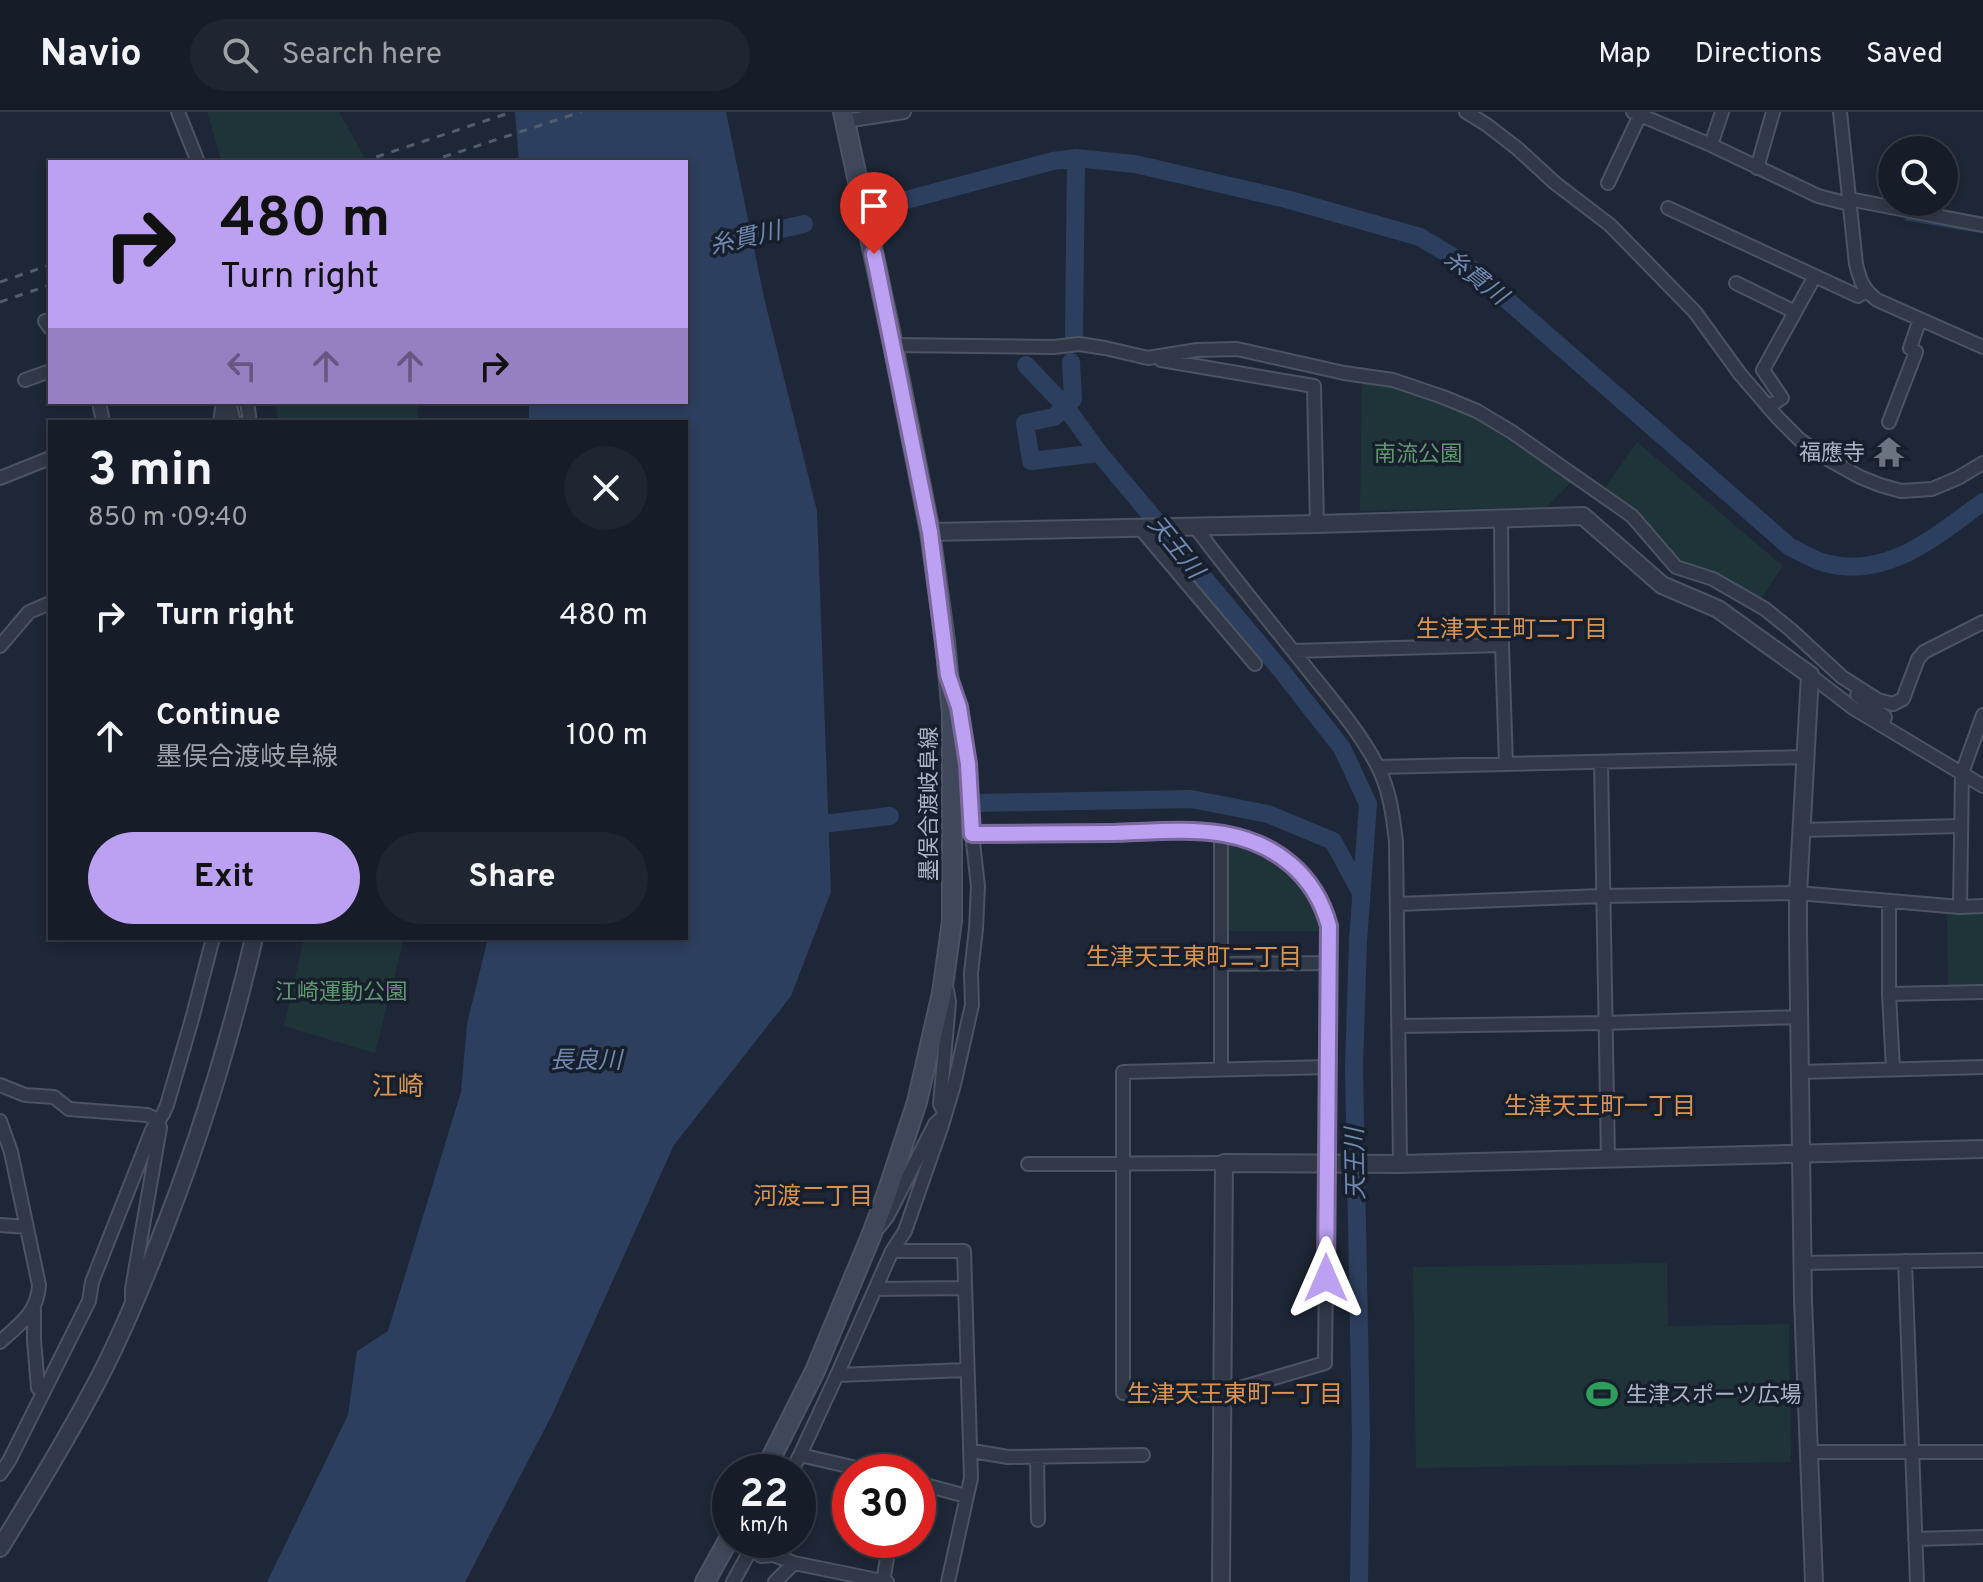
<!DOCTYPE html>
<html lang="en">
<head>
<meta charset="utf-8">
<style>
	body { margin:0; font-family:Overpass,"Noto Sans JP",sans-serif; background:#1f2631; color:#f1f3f6; height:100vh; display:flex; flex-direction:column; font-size:30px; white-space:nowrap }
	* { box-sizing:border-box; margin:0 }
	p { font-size:26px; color:#9ea2a8 }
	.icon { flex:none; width:44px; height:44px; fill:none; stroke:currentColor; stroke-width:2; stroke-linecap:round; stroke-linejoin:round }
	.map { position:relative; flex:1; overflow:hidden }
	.side { position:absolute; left:48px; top:308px; width:640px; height:520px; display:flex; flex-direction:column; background:#161d29; border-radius:0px; box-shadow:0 4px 12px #0003,0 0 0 2px #353b46 }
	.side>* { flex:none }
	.guide { position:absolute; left:48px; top:48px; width:640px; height:244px; border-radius:0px; box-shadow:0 4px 12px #0003,0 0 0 2px #353b46; background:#bca0f2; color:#111; overflow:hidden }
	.tools { position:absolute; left:1878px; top:24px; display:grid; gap:16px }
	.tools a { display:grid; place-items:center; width:80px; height:80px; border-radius:50%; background:#161d29; box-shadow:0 4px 12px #0003,0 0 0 2px #353b46; font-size:40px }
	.speed { position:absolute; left:712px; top:1342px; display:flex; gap:16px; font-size:40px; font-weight:700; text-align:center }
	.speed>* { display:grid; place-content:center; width:104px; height:104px; border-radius:50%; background:#161d29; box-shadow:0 4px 12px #0003,0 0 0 2px #353b46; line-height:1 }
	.speed small { font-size:20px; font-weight:400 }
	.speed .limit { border:12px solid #d22; background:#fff; color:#111 }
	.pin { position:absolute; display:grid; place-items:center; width:68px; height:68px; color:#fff; margin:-82px -34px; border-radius:50% 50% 50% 0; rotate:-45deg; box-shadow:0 0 8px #0007 }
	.pin .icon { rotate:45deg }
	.me { position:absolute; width:88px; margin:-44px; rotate:0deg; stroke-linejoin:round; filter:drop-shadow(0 0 6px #0008) }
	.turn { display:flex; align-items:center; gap:28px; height:168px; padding:0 40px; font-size:36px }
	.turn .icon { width:104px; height:104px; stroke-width:2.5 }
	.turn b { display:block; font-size:56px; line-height:68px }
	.lanes { display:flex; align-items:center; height:76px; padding:0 40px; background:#0003; justify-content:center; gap:40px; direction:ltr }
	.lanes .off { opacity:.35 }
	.round { display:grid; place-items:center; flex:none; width:84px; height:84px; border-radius:42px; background:#1f2631 }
	.overview { display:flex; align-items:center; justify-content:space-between; height:136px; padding:0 40px }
	h1 { font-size:48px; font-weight:700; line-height:60px }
	.button { display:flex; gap:16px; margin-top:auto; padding:16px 40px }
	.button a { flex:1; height:92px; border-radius:48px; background:#bca0f2; color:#111; font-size:32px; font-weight:700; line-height:92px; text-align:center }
	.button a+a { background:#1f2631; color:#f1f3f6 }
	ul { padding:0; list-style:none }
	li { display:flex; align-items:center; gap:24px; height:120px; padding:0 40px }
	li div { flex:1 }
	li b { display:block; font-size:30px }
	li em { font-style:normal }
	header { display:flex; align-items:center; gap:48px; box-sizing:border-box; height:112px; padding:0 40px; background:#161d29; border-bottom:2px solid #353b46 }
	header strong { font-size:38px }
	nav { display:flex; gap:44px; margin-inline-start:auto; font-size:28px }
	.search { width:560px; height:72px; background:#1f2631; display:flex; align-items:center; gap:20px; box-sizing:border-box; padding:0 28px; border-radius:44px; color:#9ea2a8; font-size:30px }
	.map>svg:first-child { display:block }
	.green { fill:#1f3439 }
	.water { fill:#2d3f5e }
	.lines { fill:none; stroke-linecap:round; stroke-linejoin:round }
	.stream { stroke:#2d3f5e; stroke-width:3 }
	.river { stroke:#2d3f5e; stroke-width:18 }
	.minor-casing { stroke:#4c5463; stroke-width:16 }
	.tertiary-casing { stroke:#4c5463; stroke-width:20 }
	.secondary-casing { stroke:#4c5463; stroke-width:22 }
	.minor { stroke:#313948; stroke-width:12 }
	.tertiary { stroke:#313948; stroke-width:16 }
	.secondary { stroke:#3f485b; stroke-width:18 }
	.rail { stroke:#525d70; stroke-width:3; stroke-dasharray:8 8; stroke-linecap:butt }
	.route-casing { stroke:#7a689d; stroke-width:20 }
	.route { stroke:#bca0f2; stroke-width:14 }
	.labels { text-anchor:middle; stroke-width:7; stroke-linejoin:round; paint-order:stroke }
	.poi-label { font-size:22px; fill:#abb4c5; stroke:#171f2c; text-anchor:end }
	.park-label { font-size:22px; fill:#619770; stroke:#171f2c }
	.street-label { font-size:22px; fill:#abb4c5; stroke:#171f2c }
	.water-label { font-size:24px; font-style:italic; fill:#7088b1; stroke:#171f2c }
	.neighbourhood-label { font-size:24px; fill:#db9350; stroke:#171f2c }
	.quarter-label { font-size:26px; fill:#db9350; stroke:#171f2c }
</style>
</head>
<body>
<header>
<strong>Navio</strong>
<div class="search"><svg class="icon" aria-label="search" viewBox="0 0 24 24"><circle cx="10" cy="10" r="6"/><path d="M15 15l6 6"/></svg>Search here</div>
<nav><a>Map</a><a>Directions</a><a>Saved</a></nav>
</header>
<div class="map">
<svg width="1983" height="1470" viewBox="0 0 1983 1470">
	<rect width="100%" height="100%" fill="#1e2737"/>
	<!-- green -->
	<path class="green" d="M 207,0 L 339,0 L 367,50 L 222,50 Z
		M 1362,268 C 1374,270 1387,270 1399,273 C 1464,292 1519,329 1574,367 L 1547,395 L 1360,399 Z
		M 275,290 L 417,290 L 418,310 L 279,310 Z
		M 1637,330 L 1783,454 L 1759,489 L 1683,455 L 1603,379 Z
		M 1227,730 C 1278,744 1313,764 1324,819 L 1226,819 Z
		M 1983,798 L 1983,874 L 1948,874 L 1947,799 Z
		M 304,826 L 404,826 L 375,941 L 284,914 Z
		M 1667,1151 L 1668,1214 L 1789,1212 L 1791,1350 L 1416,1356 L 1413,1155 Z"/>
	<!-- water -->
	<path class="water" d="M 515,0 L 726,0 L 765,190 L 817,399 L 831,780 L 791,884 L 674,1033 L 552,1303 L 465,1470 L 267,1470 L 348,1303 L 357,1239 L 388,1219 L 461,980 L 467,912 L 488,826 L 686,826 L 686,310 L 529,310 L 529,290 L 686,290 L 686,50 L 519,50 Z"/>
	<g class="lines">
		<!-- stream -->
		<path class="stream" d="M 1906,107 L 1983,120"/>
		<!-- river -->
		<path class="river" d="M 876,96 L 1053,49 L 1076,46 L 1135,52 L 1290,88 L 1420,125 L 1468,154 L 1790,435 C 1801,440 1813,448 1825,451 C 1888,468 1935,424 1983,390
			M 686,139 L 804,112
			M 1074,223 L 1076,46
			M 1071,250 L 1073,287 L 1054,305 L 1025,311 L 1031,349 L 1099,341
			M 1026,253 L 1065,294 L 1099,341 L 1281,558 L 1342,636 L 1368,692 L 1358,829 L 1354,955 L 1361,1323 L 1359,1470
			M 976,691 L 1191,687 L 1268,702 L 1333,729 L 1360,779
			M 806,714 L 890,704"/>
		<defs>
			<path id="minor" d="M 178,0 L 198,50
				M 1466,0 L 1487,13 L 1518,37 L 1555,71 L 1610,113 L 1695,200 L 1740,262 L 1778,306 L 1799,327 L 1822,344 L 1860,365 L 1880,373 L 1901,379 L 1932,377 L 1958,366 L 1983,351
				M 1633,0 L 1711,33 L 1818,84 L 1849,92
				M 1840,0 L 1856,152 C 1860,169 1863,177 1877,188 L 1983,235
				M 845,9 L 904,0
				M 1711,33 L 1722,0
				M 1757,56 L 1773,0
				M 1608,71 L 1640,3
				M 1849,87 L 1983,113
				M 1668,96 L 1858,184 L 1866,179
				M 1736,171 L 1795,200
				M 45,209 L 50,216
				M 893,233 L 1054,235 L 1079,232 L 1105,236 L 1148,246 L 1197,238 L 1237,237 L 1344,261 L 1393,268 L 1443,285 L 1477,299 L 1512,320 L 1632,404 L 1676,455 L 1713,467 L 1765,497 L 1791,518 L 1842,565 L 1878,588 L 1893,592 L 1903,587 L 1918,547 L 1924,540 L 1983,510
				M 1161,248 L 1314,274 L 1317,412
				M 25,268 L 50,259
				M 99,290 L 103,310
				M 229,290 L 234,310
				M 247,290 L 250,310
				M 1768,295 L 1782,286 L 1763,258 L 1815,164
				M 220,310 L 222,296 L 230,293
				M 1889,310 L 1916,240 L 1910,236 L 1920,207
				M 0,366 L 50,346
				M 1501,406 L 1502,533 L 1506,652
				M 1195,415 C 1232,464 1271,511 1309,559 C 1333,589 1359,619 1377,653 C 1390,678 1393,704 1396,730 L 1400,1052
				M 1140,416 L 1255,552
				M 0,534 L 29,500 L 50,491
				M 1293,539 L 1502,533
				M 1810,563 L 1853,596 L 1983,674
				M 1857,583 L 1885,605 L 1882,613
				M 958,593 L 968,652 L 972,722 C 1019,722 1066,721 1113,721 C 1148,720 1190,716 1224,722 C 1275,732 1315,762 1329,814 L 1328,955 L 1325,1251 L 1223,1281 L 1123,1281 L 1123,960 L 1328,955
				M 1601,650 L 1608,1047
				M 1378,655 L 1805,645
				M 1801,718 L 1961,714
				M 1889,789 L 1889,882 L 1893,957
				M 1398,792 L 1602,784 L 1798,781 L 1960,795 L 1983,794
				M 1960,795 L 1962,661 L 1983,603
				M 1222,852 L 1329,851
				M 1889,882 L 1983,880
				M 1398,914 L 1604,911 L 1800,905
				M 1221,957 L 1221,722
				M 1800,960 L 1983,955
				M 0,973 L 25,983 L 54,985 L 69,997 L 147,1003 L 158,1008
				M 0,1009 L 11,1040 L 39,1173 C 38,1200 19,1213 0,1230
				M 1028,1052 L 1224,1051
				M 0,1113 L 27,1115
				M 879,1115 L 887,1105 L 935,1012 L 945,1003 L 940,992 L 949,890 L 947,878
				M 1905,1149 L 1917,1470
				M 1802,1151 L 1983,1148
				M 875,1177 L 965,1176
				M 132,1190 L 132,1177 L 160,1016 L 158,1008
				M 34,1197 L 34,1228 L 38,1276 L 43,1281
				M 837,1263 L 892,1139
				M 972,1339 L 1008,1345 L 1143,1343
				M 1809,1340 L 1983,1340
				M 800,1343 L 837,1263 L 967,1258
				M 1037,1345 L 1038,1408
				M 791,1360 L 800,1343 L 874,1360
				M 0,1362 L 9,1349 L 89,1189 L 92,1170 L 152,1018 L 163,1002 L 167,993 L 192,907 L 213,826
				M 918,1371 L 966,1384
				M 1915,1427 L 1983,1425
				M 761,1444 L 774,1443 L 794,1451 L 887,1470
				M 733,1470 L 756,1428
				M 775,1470 L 794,1451
				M 883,1470 L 890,1428
				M 948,1470 L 971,1366 L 964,1139 L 892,1139 L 905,1119 L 942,1013 L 954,973 L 972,893 L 971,861 L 976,817 L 978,774 L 972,722"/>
			<path id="tertiary" d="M 930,420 L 1317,412 L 1583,404 L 1662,473 L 1718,497 L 1810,563 L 1798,781 L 1798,820 L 1803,1188 L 1814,1470
				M 0,1436 C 34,1381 68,1325 98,1268 C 120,1226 138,1183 155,1140 C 196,1038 229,933 254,826
				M 1221,1470 L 1224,1051 L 1400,1052 L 1983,1037"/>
			<path id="secondary" d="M 764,1360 L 815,1259 L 871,1124 L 887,1081 L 917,990 L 942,881 L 952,809 L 952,602 L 945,529 L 930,420 L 893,233 L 843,0
				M 705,1470 L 730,1425"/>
		</defs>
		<!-- minor casing -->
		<use href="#minor" class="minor-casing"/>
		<!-- tertiary casing -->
		<use href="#tertiary" class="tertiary-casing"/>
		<!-- secondary casing -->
		<use href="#secondary" class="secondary-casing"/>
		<!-- minor -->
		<use href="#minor" class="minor"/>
		<!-- tertiary -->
		<use href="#tertiary" class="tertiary"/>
		<!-- secondary -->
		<use href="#secondary" class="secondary"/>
		<!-- rail -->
		<path class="rail" d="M 361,50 L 512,0
			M 428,50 L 581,0
			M 0,170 L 50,153
			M 0,190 L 50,173"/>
	</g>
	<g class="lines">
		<defs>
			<path id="route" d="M 874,142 L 930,420 L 948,563 L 959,595 L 968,652 L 972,722 C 1019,722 1066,721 1113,721 C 1149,720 1188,716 1224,722 C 1275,731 1315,762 1329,814 L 1326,1166"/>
		</defs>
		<!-- route casing -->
		<use href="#route" class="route-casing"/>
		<!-- route -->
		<use href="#route" class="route"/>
	</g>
	<!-- icons -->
	<defs>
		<symbol id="temple-bare" viewBox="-9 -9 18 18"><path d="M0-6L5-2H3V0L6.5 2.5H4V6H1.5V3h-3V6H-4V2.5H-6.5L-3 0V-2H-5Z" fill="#6b7280" stroke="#171f2c" stroke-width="2.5" paint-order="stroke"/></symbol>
		<symbol id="stadium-bare" viewBox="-9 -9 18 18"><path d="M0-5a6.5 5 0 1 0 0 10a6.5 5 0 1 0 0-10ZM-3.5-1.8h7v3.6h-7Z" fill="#2e9e5b" stroke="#171f2c" stroke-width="2.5" paint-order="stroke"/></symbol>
	</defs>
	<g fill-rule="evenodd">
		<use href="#temple-bare" x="1867" y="318" width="44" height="44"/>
		<use href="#stadium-bare" x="1580" y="1260" width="44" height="44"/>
	</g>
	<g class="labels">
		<!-- poi labels -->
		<g class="poi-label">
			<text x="1865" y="348">福應寺</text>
			<text x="1626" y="1290" text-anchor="start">生津スポーツ広場</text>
		</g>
		<!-- park labels -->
		<g class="park-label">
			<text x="1418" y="349">南流公園</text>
			<text x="341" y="887">江崎運動公園</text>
		</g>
		<!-- street labels -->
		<g class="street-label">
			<text transform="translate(928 692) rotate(-90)" y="8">墨俣合渡岐阜線</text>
		</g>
		<!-- water labels -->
		<g class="water-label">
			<text transform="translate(745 126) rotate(-13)" y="8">糸貫川</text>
			<text transform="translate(1476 165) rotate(38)" y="8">糸貫川</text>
			<text transform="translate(1176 435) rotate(51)" y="8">天王川</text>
			<text x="586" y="956">長良川</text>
			<text transform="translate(1355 1052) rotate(-91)" y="8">天王川</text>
		</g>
		<!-- neighbourhood labels -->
		<g class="neighbourhood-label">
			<text x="1512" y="525">生津天王町二丁目</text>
			<text x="1194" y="853">生津天王東町二丁目</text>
			<text x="1600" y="1002">生津天王町一丁目</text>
			<text x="813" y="1092">河渡二丁目</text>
			<text x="1235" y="1290">生津天王東町一丁目</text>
		</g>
		<!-- quarter labels -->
		<g class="quarter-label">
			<text x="398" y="983">江崎</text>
		</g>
	</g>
</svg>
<div class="tools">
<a><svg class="icon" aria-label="search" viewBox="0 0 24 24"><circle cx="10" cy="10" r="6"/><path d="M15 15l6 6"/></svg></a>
</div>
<div class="speed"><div>22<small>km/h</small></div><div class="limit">30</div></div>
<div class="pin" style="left:874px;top:142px;background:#d93025"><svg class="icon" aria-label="arrive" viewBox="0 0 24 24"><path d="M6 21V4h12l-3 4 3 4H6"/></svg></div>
<svg class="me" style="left:1326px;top:1166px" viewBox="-20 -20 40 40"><path d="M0-17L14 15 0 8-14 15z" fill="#bca0f2" stroke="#fff" stroke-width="4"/></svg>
<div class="guide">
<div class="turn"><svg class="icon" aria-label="right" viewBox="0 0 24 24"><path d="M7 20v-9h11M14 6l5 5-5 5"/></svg><div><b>480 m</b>Turn right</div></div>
<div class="lanes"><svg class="icon off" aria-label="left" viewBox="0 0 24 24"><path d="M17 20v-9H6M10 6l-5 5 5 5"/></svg><svg class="icon off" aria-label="ahead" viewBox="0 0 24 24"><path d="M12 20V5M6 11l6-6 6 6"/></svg><svg class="icon off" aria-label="ahead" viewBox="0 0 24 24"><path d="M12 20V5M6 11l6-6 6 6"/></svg><svg class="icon" aria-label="right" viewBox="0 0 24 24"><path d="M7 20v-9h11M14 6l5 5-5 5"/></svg></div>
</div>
<section class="side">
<div class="overview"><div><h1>3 min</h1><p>850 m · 09:40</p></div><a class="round"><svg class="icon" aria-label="close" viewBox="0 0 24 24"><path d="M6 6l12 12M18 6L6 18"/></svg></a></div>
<ul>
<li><svg class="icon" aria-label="right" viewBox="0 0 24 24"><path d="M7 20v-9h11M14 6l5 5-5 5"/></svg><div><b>Turn right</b></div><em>480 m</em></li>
<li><svg class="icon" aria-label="ahead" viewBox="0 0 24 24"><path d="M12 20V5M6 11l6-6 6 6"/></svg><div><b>Continue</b><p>墨俣合渡岐阜線</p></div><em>100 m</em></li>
</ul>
<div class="button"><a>Exit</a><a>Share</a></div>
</section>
</div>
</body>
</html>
